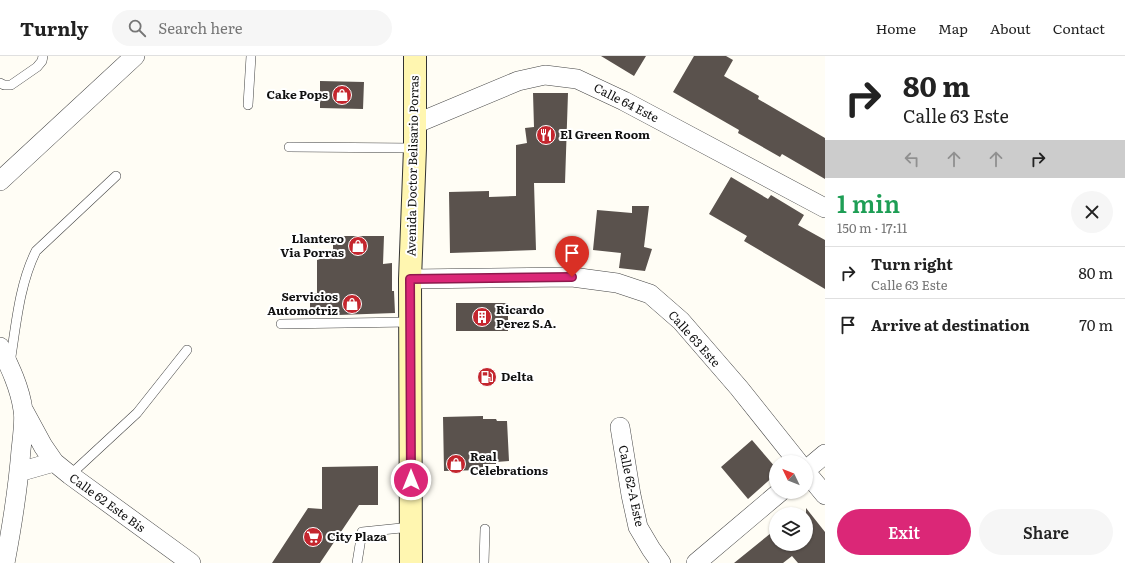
<!DOCTYPE html>
<html lang="en">
<head>
<meta charset="utf-8">
<style>
	body { margin:0; font-family:Literata,serif; background:#f6f6f6; color:#222; height:100vh; display:flex; flex-direction:column; font-size:15px; white-space:nowrap }
	* { box-sizing:border-box; margin:0 }
	p { font-size:13px; color:#767676 }
	.icon { flex:none; width:22px; height:22px; fill:none; stroke:currentColor; stroke-width:2; stroke-linecap:round; stroke-linejoin:round }
	.map { position:relative; flex:1; overflow:hidden }
	.panel { display:flex; flex-direction:column; background:#fff; width:300px }
	.panel>* { flex:none }
	.banner { background:#fff; color:#222; overflow:hidden }
	.needle { width:26px; rotate:313deg }
	.buttons { position:absolute; left:769px; top:399px; display:grid; gap:8px }
	.buttons a { display:grid; place-items:center; width:44px; height:44px; border-radius:50%; background:#fff; box-shadow:0 1px 3px #0004; font-size:20px }
	.pin { position:absolute; display:grid; place-items:center; width:34px; height:34px; color:#fff; margin:-41px -17px; border-radius:50% 50% 50% 0; rotate:-45deg; box-shadow:0 0 4px #0007 }
	.pin .icon { rotate:45deg }
	.me { position:absolute; width:44px; margin:-22px; rotate:0deg; stroke-linejoin:round; filter:drop-shadow(0 0 3px #0008) }
	.turn { display:flex; align-items:center; gap:14px; height:84px; padding:0 12px; font-size:18px }
	.turn .icon { width:52px; height:52px; stroke-width:2.5 }
	.turn b { display:block; font-size:28px; line-height:34px }
	.lanes { display:flex; align-items:center; height:38px; padding:0 12px; background:#0003; justify-content:center; gap:20px; direction:ltr }
	.lanes .off { opacity:.35 }
	.round { display:grid; place-items:center; flex:none; width:42px; height:42px; border-radius:21px; background:#f6f6f6 }
	.headline { display:flex; align-items:center; justify-content:space-between; height:68px; padding:0 12px }
	h1 { font-size:24px; font-weight:600; line-height:30px; color:#1e9e55 }
	.action { display:flex; gap:8px; margin-top:auto; padding:8px 12px }
	.action a { flex:1; height:46px; border-radius:24px; background:#db2777; color:#fff; font-size:16px; font-weight:600; line-height:46px; text-align:center }
	.action a+a { background:#f6f6f6; color:#222 }
	ul { padding:0; list-style:none }
	li { display:flex; align-items:center; gap:12px; height:52px; padding:0 12px; border-top:1px solid #e0e0e0 }
	li div { flex:1 }
	li b { display:block; font-size:15px }
	li em { font-style:normal }
	header { display:flex; align-items:center; gap:24px; box-sizing:border-box; height:56px; padding:0 20px; background:#fff; border-bottom:1px solid #e0e0e0 }
	header strong { font-size:19px }
	nav { display:flex; gap:22px; margin-inline-start:auto; font-size:14px }
	.search { width:280px; height:36px; background:#f6f6f6; display:flex; align-items:center; gap:10px; box-sizing:border-box; padding:0 14px; border-radius:22px; color:#767676; font-size:15px }
	main { display:flex; flex:1; min-height:0 }
	.map>svg:first-child { display:block }
	.building { fill:#5a524d }
	.lines { fill:none; stroke-linecap:round; stroke-linejoin:round }
	.lane-casing { stroke:#444; stroke-width:10 }
	.street-casing { stroke:#444; stroke-width:20 }
	.secondary-casing { stroke:#333; stroke-width:24 }
	.lane { stroke:#fff; stroke-width:9 }
	.street { stroke:#fff; stroke-width:19 }
	.secondary { stroke:#fff6b0; stroke-width:22 }
	.route-casing { stroke:#8e194d; stroke-width:10 }
	.route { stroke:#db2777; stroke-width:7 }
	.labels { text-anchor:middle; stroke-width:4; stroke-linejoin:round; paint-order:stroke }
	.poi-label { font-size:12px; font-weight:bold; fill:#111; stroke:#fff; text-anchor:start }
	.street-label { font-size:12px; fill:#111; stroke:#fff }
</style>
</head>
<body>
<header>
<strong>Turnly</strong>
<div class="search"><svg class="icon" aria-label="search" viewBox="0 0 24 24"><circle cx="10" cy="10" r="6"/><path d="M15 15l6 6"/></svg>Search here</div>
<nav><a>Home</a><a>Map</a><a>About</a><a>Contact</a></nav>
</header>
<main>
<div class="map">
<svg width="825" height="507" viewBox="0 0 825 507">
	<rect width="100%" height="100%" fill="#fffdf5"/>
	<!-- building -->
	<path class="building" d="M 601,0 L 646,0 L 634,20 Z
		M 694,0 L 726,0 L 733,4 L 724,20 L 759,40 L 758,43 L 825,82 L 825,123 L 782,98 L 780,101 L 738,77 L 739,74 L 673,36 Z
		M 320,25 L 364,26 L 363,53 L 320,52 Z
		M 533,37 L 568,37 L 565,127 L 534,127 L 536,194 L 450,197 L 449,136 L 489,135 L 489,141 L 516,140 L 516,89 L 527,87 L 525,72 L 534,71 Z
		M 731,121 L 768,143 L 771,139 L 804,159 L 798,169 L 825,184 L 825,233 L 744,185 L 747,180 L 709,158 Z
		M 632,150 L 649,150 L 644,191 L 652,193 L 645,215 L 619,212 L 621,197 L 593,194 L 597,154 L 632,157 Z
		M 333,180 L 384,180 L 383,208 L 392,207 L 392,235 L 394,235 L 395,257 L 310,260 L 310,238 L 317,237 L 317,204 L 333,199 Z
		M 456,247 L 508,247 L 508,275 L 456,275 Z
		M 483,360 L 483,363 L 496,363 L 497,365 L 507,365 L 509,405 L 496,406 L 496,408 L 483,408 L 483,414 L 444,415 L 443,361 Z
		M 752,384 L 776,412 L 776,418 L 748,443 L 721,411 Z
		M 378,410 L 378,449 L 359,449 L 320,507 L 272,507 L 308,452 L 322,453 L 322,411 Z
		M 806,452 L 825,476 L 825,507 L 798,507 L 792,500 L 783,507 L 734,507 L 776,473 L 776,488 L 806,488 Z"/>
	<g class="lines">
		<defs>
			<path id="lane" d="M 0,27 L 4,29 L 11,29 L 37,11 L 42,5 L 43,0
				M 248,49 L 251,0
				M 289,91 L 415,92
				M 281,268 L 410,266
				M 10,307 C 16,270 19,229 36,195 L 116,120
				M 70,419 L 137,357 L 187,294
				M 357,507 L 362,476 L 411,471
				M 484,507 L 485,473"/>
			<path id="street" d="M 415,68 L 518,25 L 545,19 L 577,23 L 624,45 L 825,152
				M 0,125 L 135,0
				M 410,223 L 572,221 L 617,227 L 650,238 L 681,265 L 739,332 L 798,406
				M 0,291 C 10,311 20,332 23,354 C 25,364 22,384 21,394 C 18,432 12,470 5,507
				M 24,355 L 43,390 L 54,406 L 70,419 L 191,507
				M 620,371 L 631,439 L 638,471 L 651,493 L 661,507
				M 806,414 L 825,398
				M 19,416 L 54,406
				M 806,416 L 825,439
				M 696,507 L 780,436"/>
			<path id="secondary" d="M 411,507 L 410,223 L 415,92 L 415,0"/>
		</defs>
		<!-- lane casing -->
		<use href="#lane" class="lane-casing"/>
		<!-- street casing -->
		<use href="#street" class="street-casing"/>
		<!-- secondary casing -->
		<use href="#secondary" class="secondary-casing"/>
		<!-- lane -->
		<use href="#lane" class="lane"/>
		<!-- street -->
		<use href="#street" class="street"/>
		<!-- secondary -->
		<use href="#secondary" class="secondary"/>
	</g>
	<g class="lines">
		<defs>
			<path id="route" d="M 411,424 L 410,223 L 572,221"/>
		</defs>
		<!-- route casing -->
		<use href="#route" class="route-casing"/>
		<!-- route -->
		<use href="#route" class="route"/>
	</g>
	<!-- icons -->
	<defs>
		<symbol id="shop-disc" viewBox="-11 -11 22 22"><circle r="9.5" fill="#c4262e" stroke="#fff"/><path d="M-5-2.5h2.3a2.7 3.5 0 0 1 5.4 0H5L5.5 6h-11ZM-1.5-2.5h3a1.5 2.3 0 0 0-3 0Z" fill="#fff"/></symbol>
		<symbol id="restaurant-disc" viewBox="-11 -11 22 22"><circle r="9.5" fill="#c4262e" stroke="#fff"/><path d="M-5-6h1v4h1v-4h1v4h1v-4h1v5L-1.5 .5V6h-2V.5L-5-1ZM5-6V6H3V1.5H1.5Q1.5-4 5-6Z" fill="#fff"/></symbol>
		<symbol id="building-disc" viewBox="-11 -11 22 22"><circle r="9.5" fill="#c4262e" stroke="#fff"/><path d="M-4-6H4V6H1V3H-1V6H-4ZM-2.5-4.3h1.7v1.8h-1.7ZM.8-4.3h1.7v1.8H.8ZM-2.5-1h1.7V.8h-1.7ZM.8-1h1.7V.8H.8Z" fill="#fff"/></symbol>
		<symbol id="fuel-disc" viewBox="-11 -11 22 22"><circle r="9.5" fill="#c4262e" stroke="#fff"/><path d="M-5.5-6h7V0h2V4h1.3V-2.5L3-4.5l.8-.8L6-3V5H2.5V1h-1V6h-7ZM-4.2-4.7v3.2H.2V-4.7Z" fill="#fff"/></symbol>
		<symbol id="supermarket-disc" viewBox="-11 -11 22 22"><circle r="9.5" fill="#c4262e" stroke="#fff"/><path d="M-6-5.5h2.5l.6 2H6L4.5 2H-2.5L-4.4-4H-6ZM-1.5 3.2a1.3 1.3 0 1 0 .1 0ZM3 3.2a1.3 1.3 0 1 0 .1 0Z" fill="#fff"/></symbol>
	</defs>
	<g fill-rule="evenodd">
		<use href="#shop-disc" x="331" y="28" width="22" height="22"/>
		<use href="#restaurant-disc" x="535" y="68" width="22" height="22"/>
		<use href="#shop-disc" x="347" y="179" width="22" height="22"/>
		<use href="#shop-disc" x="341" y="237" width="22" height="22"/>
		<use href="#building-disc" x="471" y="250" width="22" height="22"/>
		<use href="#fuel-disc" x="476" y="310" width="22" height="22"/>
		<use href="#shop-disc" x="445" y="397" width="22" height="22"/>
		<use href="#supermarket-disc" x="302" y="470" width="22" height="22"/>
	</g>
	<g class="labels">
		<!-- poi labels -->
		<g class="poi-label">
			<text x="328" y="43" text-anchor="end">Cake Pops</text>
			<text x="560" y="83">El Green Room</text>
			<text x="344" y="187" text-anchor="end">Llantero<tspan x="344" dy="14">Via Porras</tspan></text>
			<text x="338" y="245" text-anchor="end">Servicios<tspan x="338" dy="14">Automotriz</tspan></text>
			<text x="496" y="258">Ricardo<tspan x="496" dy="14">Perez S.A.</tspan></text>
			<text x="501" y="325">Delta</text>
			<text x="470" y="405">Real<tspan x="470" dy="14">Celebrations</tspan></text>
			<text x="327" y="485">City Plaza</text>
		</g>
		<!-- street labels -->
		<g class="street-label">
			<text transform="translate(626 47) rotate(27)" y="4">Calle 64 Este</text>
			<text transform="translate(413 110) rotate(-89)" y="4">Avenida Doctor Belisario Porras</text>
			<text transform="translate(694 283) rotate(48)" y="4">Calle 63 Este</text>
			<text transform="translate(631 430) rotate(78)" y="4">Calle 62-A Este</text>
			<text transform="translate(107 447) rotate(36)" y="4">Calle 62 Este Bis</text>
		</g>
	</g>
</svg>
<div class="buttons">
<a><svg class="needle" viewBox="-14 -14 28 28"><path d="M0-13l5 13h-10z" fill="#e53935"/><path d="M0 13l5-13h-10z" fill="#767676"/></svg></a>
<a><svg class="icon" aria-label="layers" viewBox="0 0 24 24"><path d="M12 4l9 5-9 5-9-5zM3 14l9 5 9-5"/></svg></a>
</div>
<div class="pin" style="left:572px;top:221px;background:#d93025"><svg class="icon" aria-label="arrive" viewBox="0 0 24 24"><path d="M6 21V4h12l-3 4 3 4H6"/></svg></div>
<svg class="me" style="left:411px;top:424px" viewBox="-20 -20 40 40"><circle r="17" fill="#db2777" stroke="#fff" stroke-width="3"/><path d="M0-11L8 9 0 5-8 9z" fill="#fff"/></svg>
</div>
<section class="panel">
<div class="banner">
<div class="turn"><svg class="icon" aria-label="right" viewBox="0 0 24 24"><path d="M7 20v-9h11M14 6l5 5-5 5"/></svg><div><b>80 m</b>Calle 63 Este</div></div>
<div class="lanes"><svg class="icon off" aria-label="left" viewBox="0 0 24 24"><path d="M17 20v-9H6M10 6l-5 5 5 5"/></svg><svg class="icon off" aria-label="ahead" viewBox="0 0 24 24"><path d="M12 20V5M6 11l6-6 6 6"/></svg><svg class="icon off" aria-label="ahead" viewBox="0 0 24 24"><path d="M12 20V5M6 11l6-6 6 6"/></svg><svg class="icon" aria-label="right" viewBox="0 0 24 24"><path d="M7 20v-9h11M14 6l5 5-5 5"/></svg></div>
</div>
<div class="headline"><div><h1>1 min</h1><p>150 m · 17:11</p></div><a class="round"><svg class="icon" aria-label="close" viewBox="0 0 24 24"><path d="M6 6l12 12M18 6L6 18"/></svg></a></div>
<ul>
<li><svg class="icon" aria-label="right" viewBox="0 0 24 24"><path d="M7 20v-9h11M14 6l5 5-5 5"/></svg><div><b>Turn right</b><p>Calle 63 Este</p></div><em>80 m</em></li>
<li><svg class="icon" aria-label="arrive" viewBox="0 0 24 24"><path d="M6 21V4h12l-3 4 3 4H6"/></svg><div><b>Arrive at destination</b></div><em>70 m</em></li>
</ul>
<div class="action"><a>Exit</a><a>Share</a></div>
</section>
</main>
</body>
</html>
